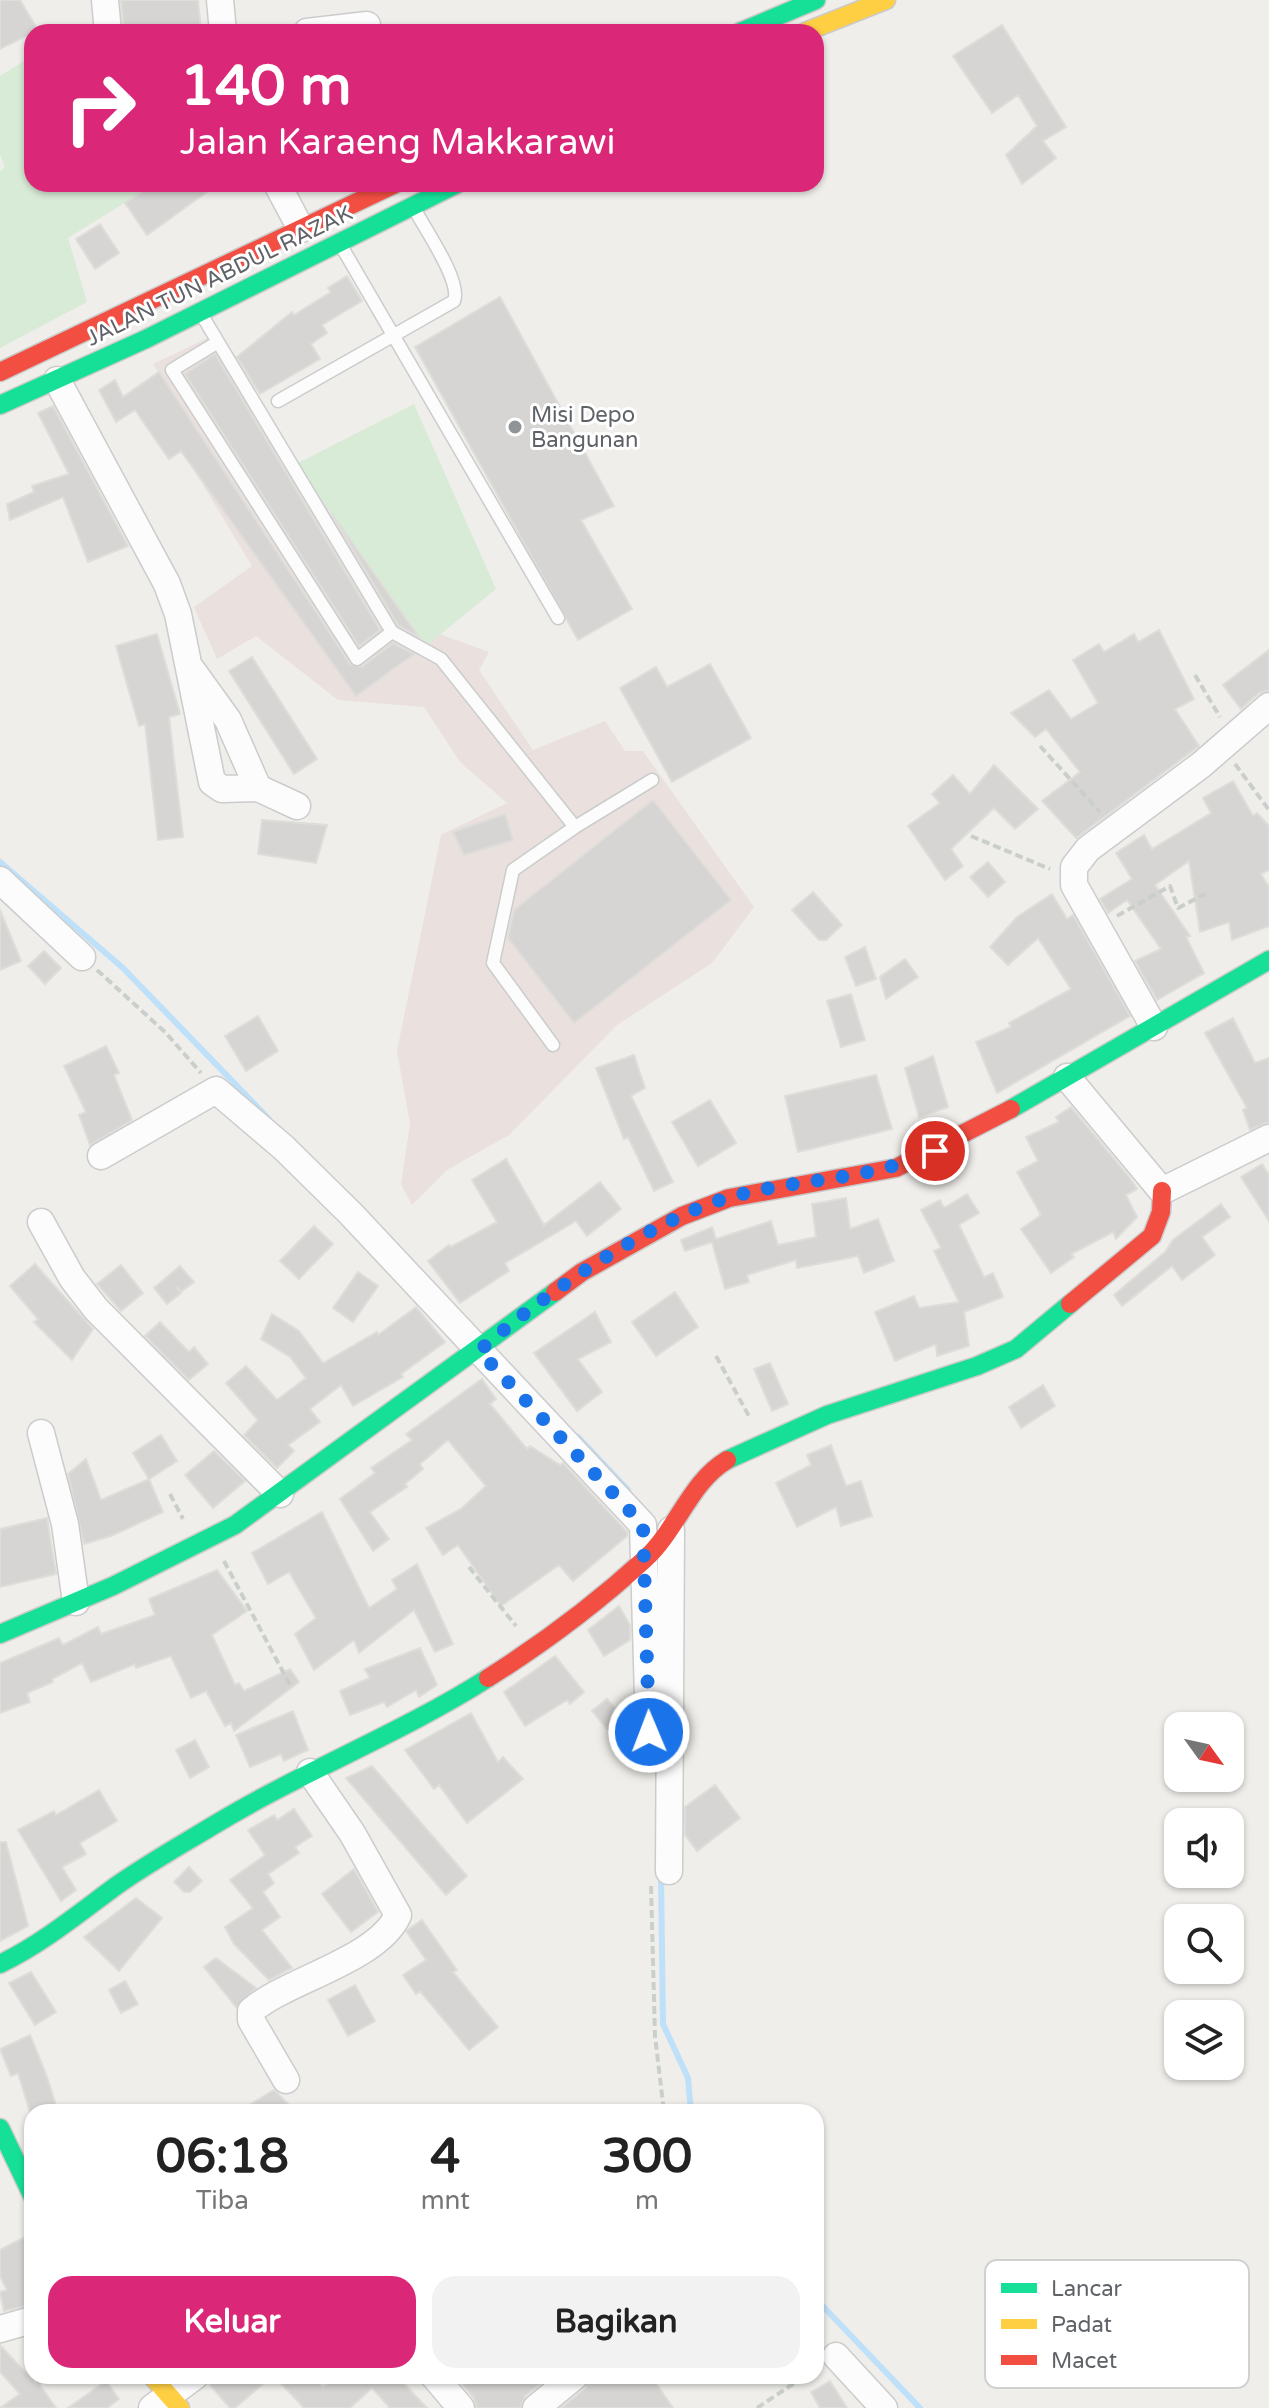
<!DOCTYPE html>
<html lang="id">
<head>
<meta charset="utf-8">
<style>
	body { margin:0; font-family:"Varela Round",sans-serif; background:#f2f2f2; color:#222; height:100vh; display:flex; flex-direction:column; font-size:30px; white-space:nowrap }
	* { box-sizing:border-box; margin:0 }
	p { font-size:26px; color:#767676 }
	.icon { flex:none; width:44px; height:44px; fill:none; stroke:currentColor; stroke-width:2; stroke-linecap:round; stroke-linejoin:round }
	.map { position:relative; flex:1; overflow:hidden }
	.sheet { position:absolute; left:24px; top:2104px; width:800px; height:280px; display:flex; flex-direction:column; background:#fff; border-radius:24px; box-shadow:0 2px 6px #0004 }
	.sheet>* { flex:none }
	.guide { position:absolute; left:24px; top:24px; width:800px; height:168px; border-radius:24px; box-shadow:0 2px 6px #0004; background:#db2777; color:#fff; overflow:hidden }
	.needle { width:52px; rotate:123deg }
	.buttons { position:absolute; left:1164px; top:1712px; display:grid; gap:16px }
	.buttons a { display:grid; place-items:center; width:80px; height:80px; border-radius:16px; background:#fff; box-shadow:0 2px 6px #0004; font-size:40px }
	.pin { position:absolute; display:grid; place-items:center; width:68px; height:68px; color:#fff; margin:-34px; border:4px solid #fff; border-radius:50%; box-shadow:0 2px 8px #0007 }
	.me { position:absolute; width:88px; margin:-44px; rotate:359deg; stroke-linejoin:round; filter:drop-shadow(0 0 6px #0008) }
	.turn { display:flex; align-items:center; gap:28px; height:168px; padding:0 24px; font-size:36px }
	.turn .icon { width:104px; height:104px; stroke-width:2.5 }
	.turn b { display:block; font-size:56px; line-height:68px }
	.eta { display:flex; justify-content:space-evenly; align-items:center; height:136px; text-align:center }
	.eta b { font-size:48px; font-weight:700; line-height:56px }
	.button { display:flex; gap:16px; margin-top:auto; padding:16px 24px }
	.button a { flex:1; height:92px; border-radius:24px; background:#db2777; color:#fff; font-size:32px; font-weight:700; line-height:92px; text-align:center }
	.button a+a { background:#f2f2f2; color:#222 }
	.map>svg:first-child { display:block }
	.medical { fill:#eae0de }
	.green { fill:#d8ebd6 }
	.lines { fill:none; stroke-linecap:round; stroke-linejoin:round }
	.stream { stroke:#bfe0f9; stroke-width:6 }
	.building { fill:#d6d5d3; stroke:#deddd9; stroke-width:2 }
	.lane-casing { stroke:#cbcccc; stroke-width:15 }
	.street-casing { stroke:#cbcccc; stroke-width:29 }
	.fast-casing { stroke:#cacacb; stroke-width:21 }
	.slow-casing { stroke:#cacacb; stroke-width:21 }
	.jam-casing { stroke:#cacacb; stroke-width:21 }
	.path { stroke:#cacfcc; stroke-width:4; stroke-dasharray:8 4; stroke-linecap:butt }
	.lane { stroke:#fdfcfc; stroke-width:12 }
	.street { stroke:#fdfcfc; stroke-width:26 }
	.fast { stroke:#16e098; stroke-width:18 }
	.slow { stroke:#ffcf43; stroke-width:18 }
	.jam { stroke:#f24e42; stroke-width:18 }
	.route { stroke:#1a73e8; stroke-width:14; stroke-dasharray:0 25.2 }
	.poi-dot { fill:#919496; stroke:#fff; stroke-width:3 }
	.labels { text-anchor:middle; stroke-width:6; stroke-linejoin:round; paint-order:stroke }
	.street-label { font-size:22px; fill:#5f6368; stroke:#fff }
	.poi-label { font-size:22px; fill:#5f6368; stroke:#fff; text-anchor:start }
	.key { fill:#fff; stroke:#cfd0d2; stroke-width:2 }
	.key-label { font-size:22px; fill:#5f6368 }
</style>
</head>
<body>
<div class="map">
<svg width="1269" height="2408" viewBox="0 0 1269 2408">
	<rect width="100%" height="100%" fill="#efeeea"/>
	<!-- medical -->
	<path class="medical" d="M 212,336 L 409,623 L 489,652 L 479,670 L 533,750 L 605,721 L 625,751 L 643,751 L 754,907 L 712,963 L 617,1025 L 509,1135 L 447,1170 L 412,1205 L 401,1184 L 410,1124 L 397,1051 L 441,835 L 507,803 L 460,762 L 424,707 L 338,700 L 256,636 L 217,659 L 194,607 L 252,566 L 188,460 L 206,446 L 153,364 Z"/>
	<!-- green -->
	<path class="green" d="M 32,56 L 32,184 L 155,184 L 68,238 L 87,302 L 0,348 L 0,171 L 5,167 L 0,155 L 0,76 Z
		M 414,404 L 496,589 L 426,646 L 296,464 Z"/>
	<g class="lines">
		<!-- stream -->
		<path class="stream" d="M 0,862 L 123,968 L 269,1119
			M 578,1437 L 628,1490
			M 661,1875 L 663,2024 L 688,2078 L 691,2112
			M 816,2299 L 920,2408"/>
	</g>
	<!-- building -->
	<path class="building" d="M 0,0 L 20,0 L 38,30 L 0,49 Z
		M 121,0 L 198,0 L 201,32 L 124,32 Z
		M 1002,25 L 1066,127 L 1043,141 L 1056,158 L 1022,184 L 1006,155 L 1037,126 L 1018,95 L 992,113 L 953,56 Z
		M 154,184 L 218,184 L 147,235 L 125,203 Z
		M 100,224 L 119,253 L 95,269 L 76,239 Z
		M 347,276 L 362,301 L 322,325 L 327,333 L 311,344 L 320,359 L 260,394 L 237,357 L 292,312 L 294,315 L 331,292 L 328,288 Z
		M 500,297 L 614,506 L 581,520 L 632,609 L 578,640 L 415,347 Z
		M 215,354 L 380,630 L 359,646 L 185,374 Z
		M 159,372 L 350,664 L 362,667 L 393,643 L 414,654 L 356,696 L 181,451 L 169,459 L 135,410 L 116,422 L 99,390 L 115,380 L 123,397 Z
		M 53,406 L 128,546 L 88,562 L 63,497 L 10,520 L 7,504 L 34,492 L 32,486 L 69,474 L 38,413 Z
		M 332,514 L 409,623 L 419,637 L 398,625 Z
		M 1159,630 L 1194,699 L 1175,709 L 1199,746 L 1076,838 L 1042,801 L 1080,772 L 1046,729 L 1035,737 L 1011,713 L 1049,690 L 1071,719 L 1098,703 L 1073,660 L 1099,644 L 1104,652 L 1134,634 L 1138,642 Z
		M 157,634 L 180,714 L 169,717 L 183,837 L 158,840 L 145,724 L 139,726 L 116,646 Z
		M 1269,650 L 1269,690 L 1259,693 L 1241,709 L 1223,685 Z
		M 252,657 L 317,759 L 294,774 L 229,671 Z
		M 710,664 L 751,738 L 672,782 L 620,688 L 656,667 L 667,687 Z
		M 994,765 L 1038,809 L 1015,829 L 994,808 L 951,849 L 963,866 L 945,880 L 908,826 L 940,803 L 932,794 L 953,775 L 970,794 Z
		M 1233,781 L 1253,816 L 1257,813 L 1269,826 L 1269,870 L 1261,874 L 1269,887 L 1269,926 L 1232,940 L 1229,922 L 1200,932 L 1189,861 L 1155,885 L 1190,936 L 1186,937 L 1204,973 L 1157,1000 L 1135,961 L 1161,949 L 1127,900 L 1108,913 L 1100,899 L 1132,879 L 1116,853 L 1144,835 L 1152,849 L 1211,813 L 1203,798 Z
		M 653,800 L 731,900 L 574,1023 L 508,938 L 514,910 Z
		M 505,814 L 513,840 L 464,855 L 453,832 Z
		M 262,820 L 327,825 L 316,863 L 258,854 Z
		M 988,862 L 1005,882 L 988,897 L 970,877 Z
		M 813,892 L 842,925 L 826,940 L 819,940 L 792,910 Z
		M 1052,894 L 1067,919 L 1073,915 L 1130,1016 L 997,1093 L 976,1042 L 1011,1027 L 1009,1023 L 1071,989 L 1038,938 L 1008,965 L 990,947 L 1017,917 Z
		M 0,910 L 21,961 L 0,970 Z
		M 865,947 L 876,979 L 856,986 L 845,957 Z
		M 44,951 L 61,968 L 45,984 L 28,966 Z
		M 905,959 L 918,977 L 886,999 L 880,977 Z
		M 851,994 L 865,1040 L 841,1047 L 827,1001 Z
		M 258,1016 L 278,1051 L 246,1071 L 225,1036 Z
		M 1233,1018 L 1255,1063 L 1269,1058 L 1269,1122 L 1250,1130 L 1243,1110 L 1247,1108 L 1205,1033 Z
		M 106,1046 L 119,1073 L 114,1075 L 132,1120 L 90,1145 L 79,1115 L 86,1112 L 64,1066 Z
		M 634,1055 L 645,1088 L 631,1096 L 673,1182 L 654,1191 L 628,1137 L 624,1139 L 596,1068 Z
		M 933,1056 L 948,1107 L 919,1117 L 905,1068 Z
		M 876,1075 L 892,1129 L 798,1152 L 785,1096 Z
		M 710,1100 L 736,1143 L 698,1166 L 672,1122 Z
		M 1071,1107 L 1130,1178 L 1137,1189 L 1126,1195 L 1137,1217 L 1116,1239 L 1113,1232 L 1071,1254 L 1074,1257 L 1051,1273 L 1021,1229 L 1041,1215 L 1017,1172 L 1038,1161 L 1026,1137 L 1059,1122 L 1056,1117 Z
		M 506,1159 L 544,1225 L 600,1182 L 621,1209 L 587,1236 L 576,1221 L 505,1263 L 509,1271 L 460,1303 L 428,1261 L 449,1245 L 451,1247 L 497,1222 L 472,1180 Z
		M 1262,1164 L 1269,1175 L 1269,1221 L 1241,1177 Z
		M 967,1194 L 979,1213 L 959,1225 L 984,1277 L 993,1273 L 1003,1297 L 964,1312 L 969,1346 L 937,1356 L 936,1344 L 895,1361 L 875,1312 L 914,1296 L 919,1308 L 959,1302 L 934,1251 L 941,1248 L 921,1210 L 940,1200 L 944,1208 Z
		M 846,1198 L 850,1229 L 878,1219 L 894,1261 L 864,1273 L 858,1256 L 797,1268 L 796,1260 L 747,1275 L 749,1282 L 725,1289 L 712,1242 L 685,1251 L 681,1240 L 712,1227 L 716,1239 L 771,1221 L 778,1245 L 816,1237 L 812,1204 Z
		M 1221,1204 L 1230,1217 L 1202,1237 L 1215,1255 L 1182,1280 L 1172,1266 L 1122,1306 L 1114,1295 L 1165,1252 L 1173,1240 Z
		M 314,1226 L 333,1244 L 299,1279 L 280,1261 Z
		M 35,1264 L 93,1329 L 72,1360 L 34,1322 L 38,1319 L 10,1286 Z
		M 121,1265 L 143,1293 L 121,1311 L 97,1284 Z
		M 180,1266 L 194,1282 L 182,1291 L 176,1287 L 181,1293 L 167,1304 L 154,1288 Z
		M 358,1272 L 378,1286 L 353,1322 L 333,1308 Z
		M 675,1292 L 698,1327 L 656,1356 L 632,1322 Z
		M 416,1307 L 445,1342 L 401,1374 L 403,1377 L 353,1406 L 341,1385 L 310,1409 L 320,1422 L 288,1445 L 294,1451 L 277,1468 L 244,1435 L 258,1420 L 226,1383 L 246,1366 L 277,1400 L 306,1378 L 290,1357 L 261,1339 L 272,1314 L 299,1331 L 323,1363 L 377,1332 L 378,1335 Z
		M 595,1312 L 611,1342 L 578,1359 L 602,1392 L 577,1411 L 534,1353 Z
		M 160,1322 L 189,1352 L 194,1347 L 208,1364 L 189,1380 L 145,1336 Z
		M 770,1363 L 788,1404 L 772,1411 L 754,1369 Z
		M 482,1379 L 496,1399 L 490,1404 L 527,1449 L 530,1446 L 560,1465 L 563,1463 L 627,1532 L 627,1536 L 573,1581 L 559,1565 L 501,1606 L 458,1545 L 443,1555 L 426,1528 L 461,1509 L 486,1486 L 448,1440 L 420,1464 L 423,1469 L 405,1484 L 407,1487 L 370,1512 L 389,1539 L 373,1551 L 340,1499 L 375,1473 L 371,1468 L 412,1440 L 406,1434 Z
		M 1043,1385 L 1055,1406 L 1021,1428 L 1009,1407 Z
		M 161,1435 L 177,1461 L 149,1479 L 133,1453 Z
		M 831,1445 L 846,1486 L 861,1481 L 872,1516 L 841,1526 L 836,1507 L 797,1527 L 776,1483 L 811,1465 L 807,1455 Z
		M 214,1451 L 245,1481 L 213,1508 L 185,1475 Z
		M 86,1459 L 101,1500 L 149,1479 L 163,1512 L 111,1536 L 84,1544 L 68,1474 Z
		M 322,1512 L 369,1608 L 397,1589 L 392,1580 L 417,1564 L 453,1644 L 435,1652 L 414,1610 L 359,1653 L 354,1640 L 314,1670 L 295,1634 L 316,1618 L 289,1572 L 268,1584 L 252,1553 Z
		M 47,1518 L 56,1574 L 0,1587 L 0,1529 Z
		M 217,1570 L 247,1611 L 212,1635 L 235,1685 L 239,1683 L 244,1691 L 290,1669 L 299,1682 L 234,1731 L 231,1723 L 225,1726 L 206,1691 L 191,1698 L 171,1656 L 136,1668 L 135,1664 L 91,1682 L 82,1663 L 52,1679 L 53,1682 L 27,1693 L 30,1702 L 0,1713 L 0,1663 L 59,1638 L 63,1645 L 98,1627 L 101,1634 L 155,1615 L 149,1599 Z
		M 619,1606 L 630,1625 L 630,1640 L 604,1656 L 588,1630 Z
		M 420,1648 L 437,1685 L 419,1697 L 416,1690 L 387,1707 L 384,1702 L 350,1715 L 340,1691 L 370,1678 L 365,1669 Z
		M 555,1656 L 584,1692 L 570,1704 L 567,1700 L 525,1726 L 504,1692 Z
		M 607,1699 L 622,1716 L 607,1729 L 592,1711 Z
		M 293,1711 L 308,1750 L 284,1761 L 281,1754 L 250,1767 L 236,1735 Z
		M 471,1713 L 498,1762 L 503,1757 L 523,1779 L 467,1823 L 439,1785 L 434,1789 L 405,1750 Z
		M 195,1740 L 209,1767 L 190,1778 L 176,1750 Z
		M 372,1766 L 467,1876 L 446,1895 L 346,1778 Z
		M 715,1785 L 740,1818 L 697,1851 L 685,1835 L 685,1807 Z
		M 99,1790 L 117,1821 L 80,1843 L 86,1854 L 62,1867 L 76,1890 L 61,1901 L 18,1830 L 54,1811 L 56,1815 Z
		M 294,1809 L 312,1836 L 295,1847 L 299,1853 L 268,1874 L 274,1883 L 263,1892 L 280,1917 L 262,1930 L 292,1968 L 269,1980 L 234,1944 L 225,1927 L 253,1908 L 230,1880 L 265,1855 L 248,1830 L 274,1815 L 277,1820 Z
		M 0,1842 L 6,1842 L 28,1926 L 0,1941 Z
		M 189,1867 L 202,1881 L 190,1892 L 184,1892 L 174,1882 Z
		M 354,1869 L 378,1912 L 351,1932 L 322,1894 Z
		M 136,1898 L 162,1918 L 119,1971 L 84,1937 Z
		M 422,1920 L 457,1970 L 453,1972 L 498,2027 L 469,2050 L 420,1991 L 416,1994 L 403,1975 L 426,1960 L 406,1931 Z
		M 216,1958 L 256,1988 L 236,2007 L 204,1967 Z
		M 31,1972 L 56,2012 L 35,2025 L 9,1983 Z
		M 125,1981 L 138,2004 L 121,2013 L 109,1990 Z
		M 355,1985 L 375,2021 L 348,2036 L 328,2000 Z
		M 30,2035 L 46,2074 L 58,2112 L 30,2112 L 18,2073 L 11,2076 L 0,2049 Z
		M 274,2090 L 296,2112 L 238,2112 Z
		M 25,2237 L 32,2250 L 32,2304 L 4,2311 L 0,2292 L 7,2290 L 0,2276 L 0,2250 Z
		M 0,2345 L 36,2384 L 38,2382 L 56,2408 L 0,2408 L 20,2394 L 0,2372 Z
		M 220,2376 L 272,2376 L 235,2408 L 230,2408 L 210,2385 Z
		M 274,2376 L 313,2376 L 323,2387 L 335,2376 L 397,2376 L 427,2408 L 390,2408 L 372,2388 L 350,2408 L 304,2408 Z
		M 456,2376 L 550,2376 L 525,2396 L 520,2408 L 477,2408 L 474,2398 Z
		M 591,2376 L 651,2376 L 673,2408 L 561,2408 L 586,2388 Z
		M 106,2381 L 119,2399 L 107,2408 L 68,2408 Z
		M 830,2381 L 847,2408 L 820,2408 L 811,2392 Z"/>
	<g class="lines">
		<defs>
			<path id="lane" d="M 343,249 L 558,618
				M 203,317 L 392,632 L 441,659 L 575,827 L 652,780
				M 218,342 L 172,370 L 357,659 L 392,632
				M 278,401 L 454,301 C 462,282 425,229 415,210
				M 553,1045 L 493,963 L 513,870 L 575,827"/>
			<path id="street" d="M 105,0 L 108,32
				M 220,0 L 223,32
				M 307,32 L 367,25
				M 277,184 L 301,229
				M 57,380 L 167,584 L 178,614 L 212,782 L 222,789 L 258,788 L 297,806
				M 192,670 L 228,720 L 258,788
				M 0,880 L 82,957
				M 1154,1027 L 1074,885 L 1074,867 L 1088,849 L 1201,765 L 1269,706
				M 1067,1077 L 1162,1191 L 1269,1138
				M 101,1156 L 216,1090 L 284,1148 L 351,1214 L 643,1525 L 649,1732
				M 41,1222 L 72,1278 L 96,1309 L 280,1494
				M 41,1433 L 65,1524 L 76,1602
				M 669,1871 L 671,1530
				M 286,2080 L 251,2020 L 251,2011 C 286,1980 378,1960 398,1915 L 352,1833 L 310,1772
				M 0,2329 L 32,2320
				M 836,2356 L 884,2408
				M 434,2376 L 461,2408
				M 152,2408 L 195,2376
				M 536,2408 L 575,2376"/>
			<path id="fast" d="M 740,32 L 816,0
				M 0,405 L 146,339 L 457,184
				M 1011,1109 L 1269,960
				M 727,1460 L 827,1415 L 977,1366 L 1016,1349 L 1070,1304
				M 0,1634 L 113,1586 L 235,1525 L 555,1292
				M 0,1964 C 43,1943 78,1914 116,1886 C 147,1864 181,1845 214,1825 C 303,1771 400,1734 488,1678
				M 0,2128 L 32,2195"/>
			<path id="slow" d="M 805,32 L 886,0
				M 152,2376 L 180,2408"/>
			<path id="jam" d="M 0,372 L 395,184
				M 555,1292 L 582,1272 L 682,1216 L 729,1198 L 896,1168 L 1011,1109
				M 1070,1304 L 1152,1236 L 1161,1212 L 1162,1191
				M 488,1678 C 542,1644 598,1602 645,1559 C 677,1530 690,1482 727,1460"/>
		</defs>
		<!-- lane casing -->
		<use href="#lane" class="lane-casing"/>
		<!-- street casing -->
		<use href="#street" class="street-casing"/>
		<!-- fast casing -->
		<use href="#fast" class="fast-casing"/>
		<!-- slow casing -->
		<use href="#slow" class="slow-casing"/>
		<!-- jam casing -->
		<use href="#jam" class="jam-casing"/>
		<!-- path -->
		<path class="path" d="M 1195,675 L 1220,717
			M 1040,746 L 1100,812
			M 1235,764 L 1269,810
			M 971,836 L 1050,869
			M 1117,916 L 1170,886 L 1178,908 L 1205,894
			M 97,970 L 166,1033 L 201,1073
			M 716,1356 L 750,1418
			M 170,1494 L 183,1519
			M 224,1561 L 290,1685
			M 469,1567 L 516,1626
			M 651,1886 L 655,2036 L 664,2112
			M 757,2408 L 805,2376"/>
		<!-- lane -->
		<use href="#lane" class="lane"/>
		<!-- street -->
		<use href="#street" class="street"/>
		<!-- fast -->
		<use href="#fast" class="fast"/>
		<!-- slow -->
		<use href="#slow" class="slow"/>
		<!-- jam -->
		<use href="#jam" class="jam"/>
	</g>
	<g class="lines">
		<!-- route -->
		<path class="route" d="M 649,1732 L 643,1525 L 479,1351 C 541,1296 648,1222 727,1198 C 800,1177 862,1183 935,1151"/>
	</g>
	<!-- markers -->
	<circle class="poi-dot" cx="515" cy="427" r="8"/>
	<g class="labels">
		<!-- street labels -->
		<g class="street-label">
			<text transform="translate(219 275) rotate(-26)" y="8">JALAN TUN ABDUL RAZAK</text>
		</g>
		<!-- poi labels -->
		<g class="poi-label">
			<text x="531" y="422">Misi Depo<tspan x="531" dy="25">Bangunan</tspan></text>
		</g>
	</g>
	<!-- legend -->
	<rect x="985" y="2260" width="264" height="128" rx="12" class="key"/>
	<rect x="1001" y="2283" width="36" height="10" fill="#16e098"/>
	<rect x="1001" y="2319" width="36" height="10" fill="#ffcf43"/>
	<rect x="1001" y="2355" width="36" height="10" fill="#f24e42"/>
	<g class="key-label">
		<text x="1051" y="2296">Lancar</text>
		<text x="1051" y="2332">Padat</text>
		<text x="1051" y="2368">Macet</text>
	</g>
</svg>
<div class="buttons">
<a><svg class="needle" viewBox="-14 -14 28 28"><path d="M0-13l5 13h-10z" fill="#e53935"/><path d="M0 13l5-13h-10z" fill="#767676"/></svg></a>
<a><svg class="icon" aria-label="sound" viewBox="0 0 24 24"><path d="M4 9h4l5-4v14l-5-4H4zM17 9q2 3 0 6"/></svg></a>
<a><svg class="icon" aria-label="search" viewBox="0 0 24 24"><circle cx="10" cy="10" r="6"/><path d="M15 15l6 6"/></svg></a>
<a><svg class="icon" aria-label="layers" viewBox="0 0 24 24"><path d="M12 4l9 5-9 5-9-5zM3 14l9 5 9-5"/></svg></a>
</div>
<div class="pin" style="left:935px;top:1151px;background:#d93025"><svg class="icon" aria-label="arrive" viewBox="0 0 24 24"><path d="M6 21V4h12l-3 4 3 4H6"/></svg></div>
<svg class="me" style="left:649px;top:1732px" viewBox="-20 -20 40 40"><circle r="17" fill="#1a73e8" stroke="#fff" stroke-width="3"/><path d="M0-11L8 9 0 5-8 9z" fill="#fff"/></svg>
<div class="guide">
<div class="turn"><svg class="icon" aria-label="right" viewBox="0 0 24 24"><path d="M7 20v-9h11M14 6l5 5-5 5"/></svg><div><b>140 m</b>Jalan Karaeng Makkarawi</div></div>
</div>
<section class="sheet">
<div class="eta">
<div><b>06:18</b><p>Tiba</p></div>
<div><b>4</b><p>mnt</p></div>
<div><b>300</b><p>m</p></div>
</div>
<div class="button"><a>Keluar</a><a>Bagikan</a></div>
</section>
</div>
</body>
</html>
